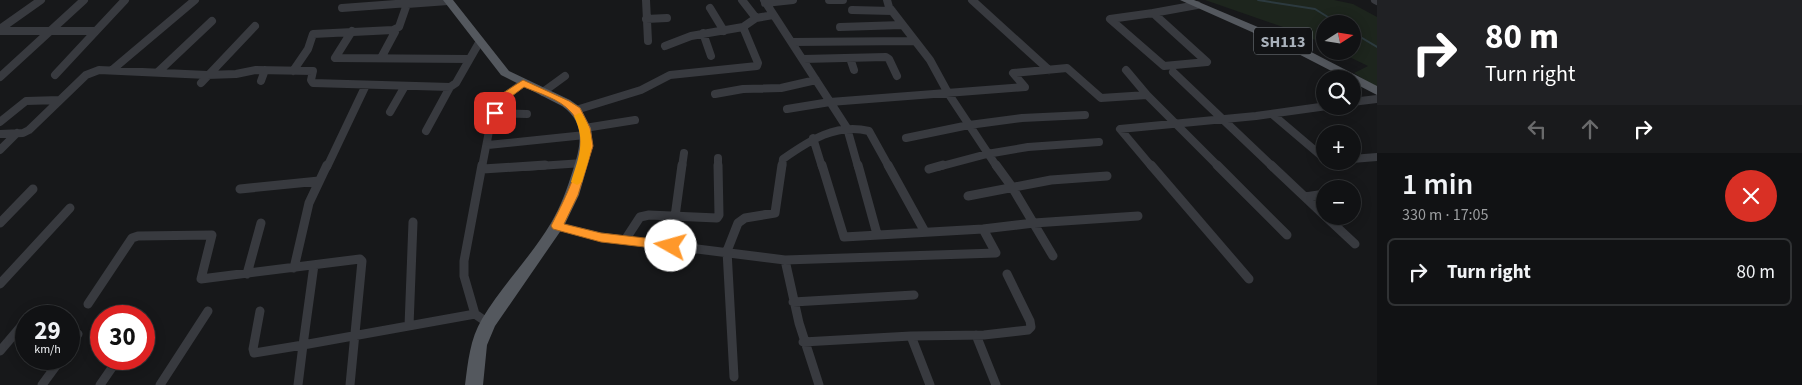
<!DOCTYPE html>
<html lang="en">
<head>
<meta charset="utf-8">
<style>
	body { margin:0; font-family:"Source Sans 3",sans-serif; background:#1e2022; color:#f1f3f6; height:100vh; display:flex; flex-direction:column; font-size:19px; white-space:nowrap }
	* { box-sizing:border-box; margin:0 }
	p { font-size:16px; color:#9c9ea0 }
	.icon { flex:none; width:28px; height:28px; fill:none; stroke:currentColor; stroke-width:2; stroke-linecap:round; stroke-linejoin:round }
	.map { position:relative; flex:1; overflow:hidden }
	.drawer { display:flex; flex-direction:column; background:#111214; width:425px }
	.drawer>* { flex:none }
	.hud { background:#202124; color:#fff; overflow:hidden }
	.needle { width:32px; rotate:78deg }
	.fabs { position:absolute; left:1316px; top:15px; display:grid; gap:10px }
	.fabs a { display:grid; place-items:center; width:45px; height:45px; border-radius:50%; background:#111214; box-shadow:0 2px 12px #0003,0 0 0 1px #303234; font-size:25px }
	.speed { position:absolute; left:15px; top:305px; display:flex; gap:10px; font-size:25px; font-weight:700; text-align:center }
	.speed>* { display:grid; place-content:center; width:65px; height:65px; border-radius:50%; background:#111214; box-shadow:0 2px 12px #0003,0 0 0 1px #303234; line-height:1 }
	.speed small { font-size:12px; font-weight:400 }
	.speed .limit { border:8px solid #d22; background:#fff; color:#111 }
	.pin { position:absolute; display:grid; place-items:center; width:42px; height:42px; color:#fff; margin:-21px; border-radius:10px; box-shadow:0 2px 8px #0006 }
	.me { position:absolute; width:55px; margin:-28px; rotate:277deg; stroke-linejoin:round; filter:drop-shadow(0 0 4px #0008) }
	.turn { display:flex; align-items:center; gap:18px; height:105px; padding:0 25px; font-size:22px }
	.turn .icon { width:65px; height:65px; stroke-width:2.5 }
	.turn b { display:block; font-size:35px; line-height:42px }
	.lanes { display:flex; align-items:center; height:48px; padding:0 25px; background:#0003; justify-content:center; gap:25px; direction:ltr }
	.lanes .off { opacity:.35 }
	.round { display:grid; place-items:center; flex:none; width:52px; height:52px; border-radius:26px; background:#1e2022 }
	.overview { display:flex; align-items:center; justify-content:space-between; height:85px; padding:0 25px }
	h1 { font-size:30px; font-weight:600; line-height:38px }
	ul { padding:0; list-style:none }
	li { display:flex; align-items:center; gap:15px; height:68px; margin:0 10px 8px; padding:0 15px; border:2px solid #303234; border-radius:8px }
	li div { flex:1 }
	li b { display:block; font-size:19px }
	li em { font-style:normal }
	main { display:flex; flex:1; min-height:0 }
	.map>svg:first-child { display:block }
	.green { fill:#1d251d }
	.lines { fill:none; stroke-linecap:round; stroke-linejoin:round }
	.stream { stroke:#2c3a3f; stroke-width:2 }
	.street-far1 { stroke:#383a3f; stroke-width:8 }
	.street { stroke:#383a3f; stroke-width:9 }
	.primary { fill:#54585e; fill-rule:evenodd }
	.route { fill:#ff982a; stroke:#a6631b }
	.slow { fill:#f59e0b }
	.labels { text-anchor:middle; stroke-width:5; stroke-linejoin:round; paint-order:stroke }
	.shield { fill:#121315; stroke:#7c8289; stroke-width:1 }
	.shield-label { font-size:16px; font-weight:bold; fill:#a9b1bb }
</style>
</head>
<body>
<main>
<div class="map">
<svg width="1377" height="385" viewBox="0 0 1377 385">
	<rect width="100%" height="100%" fill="#17181a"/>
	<!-- green -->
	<path class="green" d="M 1205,0 L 1334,0 L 1353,4 L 1377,17 L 1377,88 L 1354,73 L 1368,66 L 1337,51 L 1352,51 L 1352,24 L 1325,24 L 1325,45 L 1303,34 Z"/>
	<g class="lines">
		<!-- stream -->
		<path class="stream" d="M 1258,0 L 1315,9 L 1339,24
			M 1352,32 L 1377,47"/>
		<!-- street-far1 -->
		<path class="street-far1" d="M 646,0 L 648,41
			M 742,0 L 756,18
			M 764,0 L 847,128 L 858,167
			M 829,0 L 843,0
			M 887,0 L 889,7 L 930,60 L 948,93 L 997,167
			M 972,0 L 1049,70
			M 1375,0 L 1377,1
			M 765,3 L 793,0
			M 342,8 L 409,3
			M 710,8 L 724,31
			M 852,10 L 892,11
			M 1153,13 L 1207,62 L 1164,66 L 1110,19 Z
			M 1153,13 L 1197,5
			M 646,19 L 667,18
			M 840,27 L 902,25
			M 0,29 L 41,0
			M 0,31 L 96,31 L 125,0
			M 352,31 L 335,58 L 469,59
			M 703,33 L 711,56
			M 792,42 L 914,41
			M 665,46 L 691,36 L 743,27 L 756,18 L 773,15
			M 381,58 L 395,32
			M 850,58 L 854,70
			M 803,59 L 886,57 L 889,59 L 897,76
			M 112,70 L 195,0
			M 1126,70 L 1147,95
			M 159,71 L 212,21
			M 293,71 L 308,49 L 313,34 L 393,30 L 399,27 L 407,4 L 448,1
			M 1173,72 L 1273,167
			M 55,75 L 96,31
			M 0,77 L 84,0
			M 261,81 L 265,70
			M 201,83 L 255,26
			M 543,92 L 565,76
			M 715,94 L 743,89 L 781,88 L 816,80
			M 1352,102 L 1377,99
			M 787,109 L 830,102 L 1025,87 L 1013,73 L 1067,68 L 1101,98 L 1147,95 L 1219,167
			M 576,110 L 641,90 L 670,75 L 757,66 L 758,63 L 743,27
			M 390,112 L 405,86
			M 495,113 L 527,114
			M 1272,114 L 1325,159
			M 0,122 L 26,101 L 60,100
			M 585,128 L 635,120
			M 426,131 L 450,87
			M 0,134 L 23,133 L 29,130 L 86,75 L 99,70 L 207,75 L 236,74 L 256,70 L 313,71 L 311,80 L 313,83 L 450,87 L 456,83 L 480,41
			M 813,138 L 822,167
			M 906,138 L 969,125 L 1022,118 L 1085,115
			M 488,145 L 585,135
			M 0,150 L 17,133
			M 718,158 L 718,167
			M 1352,159 L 1377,157
			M 327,167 L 366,85
			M 482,167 L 491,121 L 504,97 L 523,83
			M 524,167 L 583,163
			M 682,167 L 684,153
			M 782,167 L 783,159 C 810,140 836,123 869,131 L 889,167
			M 938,167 L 987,154 L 1028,147 L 1099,142
			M 1152,167 L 1120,129 L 1256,116 L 1327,106"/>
		<!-- street -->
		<path class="street" d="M 482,165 L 464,261 L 464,276 L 475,314 L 488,323
			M 822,165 L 844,237 L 983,229 L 1034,223 L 1138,216
			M 858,165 L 877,234
			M 888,165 L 925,232
			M 996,165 L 1012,187 L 1053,256
			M 1151,165 L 1249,279
			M 1217,165 L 1287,235
			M 1271,165 L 1325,216
			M 483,169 L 545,165
			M 929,169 L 943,165
			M 240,189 L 319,181
			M 968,196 L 1051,180 L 1107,176
			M 1305,197 L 1325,194
			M 1325,216 L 1355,244
			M 0,223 L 33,189
			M 557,226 L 601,237 L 785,260 L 996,253 L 983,229
			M 625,240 L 640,217 L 649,215 L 717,218 L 719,215 L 718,165
			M 671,246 L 682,165
			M 785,260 L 799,323 L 819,385
			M 294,268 L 309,203 L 327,165
			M 247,274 L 261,223
			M 0,284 L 70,208
			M 793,302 L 914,295
			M 88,304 L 132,238 L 138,236 L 212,235 L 201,279 L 360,259 L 362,261 L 350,385
			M 260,311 L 253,349 L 254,353 L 303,345 L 314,265
			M 409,326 L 413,222
			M 976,335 L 996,385
			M 911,336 L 930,385
			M 803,342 L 911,336 L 984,335 L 1028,330 L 1031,327 L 1030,321 L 1007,274
			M 69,348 L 78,334
			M 0,351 L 23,324
			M 734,377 L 727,251 L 738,223 L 745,218 L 775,213 L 782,165
			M 42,385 L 61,359
			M 100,385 L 118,359
			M 160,385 L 208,311
			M 298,385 L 303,345 L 475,314"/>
		<!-- primary -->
		<path class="primary" d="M 443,0 L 453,0 L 509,71 L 570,100 L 580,107 L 591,128 L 593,146 L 579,195 L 564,226 L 495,326 L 487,345 L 483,385 L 465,385 C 468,362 470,339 482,319 C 502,285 531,257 551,223 C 561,206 567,189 573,170 C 581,145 586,123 562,106 L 501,75 Z
			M 1180,0 L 1194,0 L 1286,39 L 1377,86 L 1377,95 L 1352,82 L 1352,79 L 1347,79 L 1279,44 Z"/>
	</g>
	<!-- route -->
	<path class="route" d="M 523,80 L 569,101 L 580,108 L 590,128 L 593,146 L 578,195 L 564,224 L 601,233 L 671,241 L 677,246 L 676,249 L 671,250 L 601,242 L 553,229 L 551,226 C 565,198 597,141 571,112 C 560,99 538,93 524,87 L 508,99 L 499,115 L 492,115 L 490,113 L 500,95 Z"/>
	<!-- slow -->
	<path class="slow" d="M 579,113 L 582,114 C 598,139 590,155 582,182 L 577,185 L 571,182 C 579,156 586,142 574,116 Z"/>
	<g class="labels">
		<!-- shield labels -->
		<rect class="shield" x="1254" y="27.5" width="58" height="27" rx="4"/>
		<g class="shield-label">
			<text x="1283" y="47">SH113</text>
		</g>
	</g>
</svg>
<div class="fabs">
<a><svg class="needle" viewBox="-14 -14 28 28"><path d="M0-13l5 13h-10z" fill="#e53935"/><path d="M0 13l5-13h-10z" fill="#9c9ea0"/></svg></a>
<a><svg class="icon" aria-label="search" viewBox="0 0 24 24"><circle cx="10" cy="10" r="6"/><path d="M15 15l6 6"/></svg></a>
<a>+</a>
<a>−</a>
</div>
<div class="speed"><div>29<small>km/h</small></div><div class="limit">30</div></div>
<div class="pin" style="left:495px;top:113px;background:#d93025"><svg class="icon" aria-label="arrive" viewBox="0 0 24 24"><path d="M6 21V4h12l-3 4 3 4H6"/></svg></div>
<svg class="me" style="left:671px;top:246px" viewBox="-20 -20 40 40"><circle r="19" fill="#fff"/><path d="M0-13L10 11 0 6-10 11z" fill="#ff982a"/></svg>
</div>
<section class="drawer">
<div class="hud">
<div class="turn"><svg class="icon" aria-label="right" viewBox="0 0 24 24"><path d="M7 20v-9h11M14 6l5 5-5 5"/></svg><div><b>80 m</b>Turn right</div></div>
<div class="lanes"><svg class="icon off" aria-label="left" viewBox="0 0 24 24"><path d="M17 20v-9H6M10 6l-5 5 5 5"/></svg><svg class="icon off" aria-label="ahead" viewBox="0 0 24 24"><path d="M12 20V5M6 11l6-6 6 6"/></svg><svg class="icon" aria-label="right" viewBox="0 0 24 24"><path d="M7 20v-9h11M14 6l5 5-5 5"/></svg></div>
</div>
<div class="overview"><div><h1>1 min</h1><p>330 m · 17:05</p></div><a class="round" style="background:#d93025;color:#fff"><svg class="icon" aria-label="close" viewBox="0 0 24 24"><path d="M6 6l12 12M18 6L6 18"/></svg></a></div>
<ul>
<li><svg class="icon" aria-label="right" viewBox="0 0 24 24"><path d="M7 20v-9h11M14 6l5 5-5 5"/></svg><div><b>Turn right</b></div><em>80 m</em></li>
</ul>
</section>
</main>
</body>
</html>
